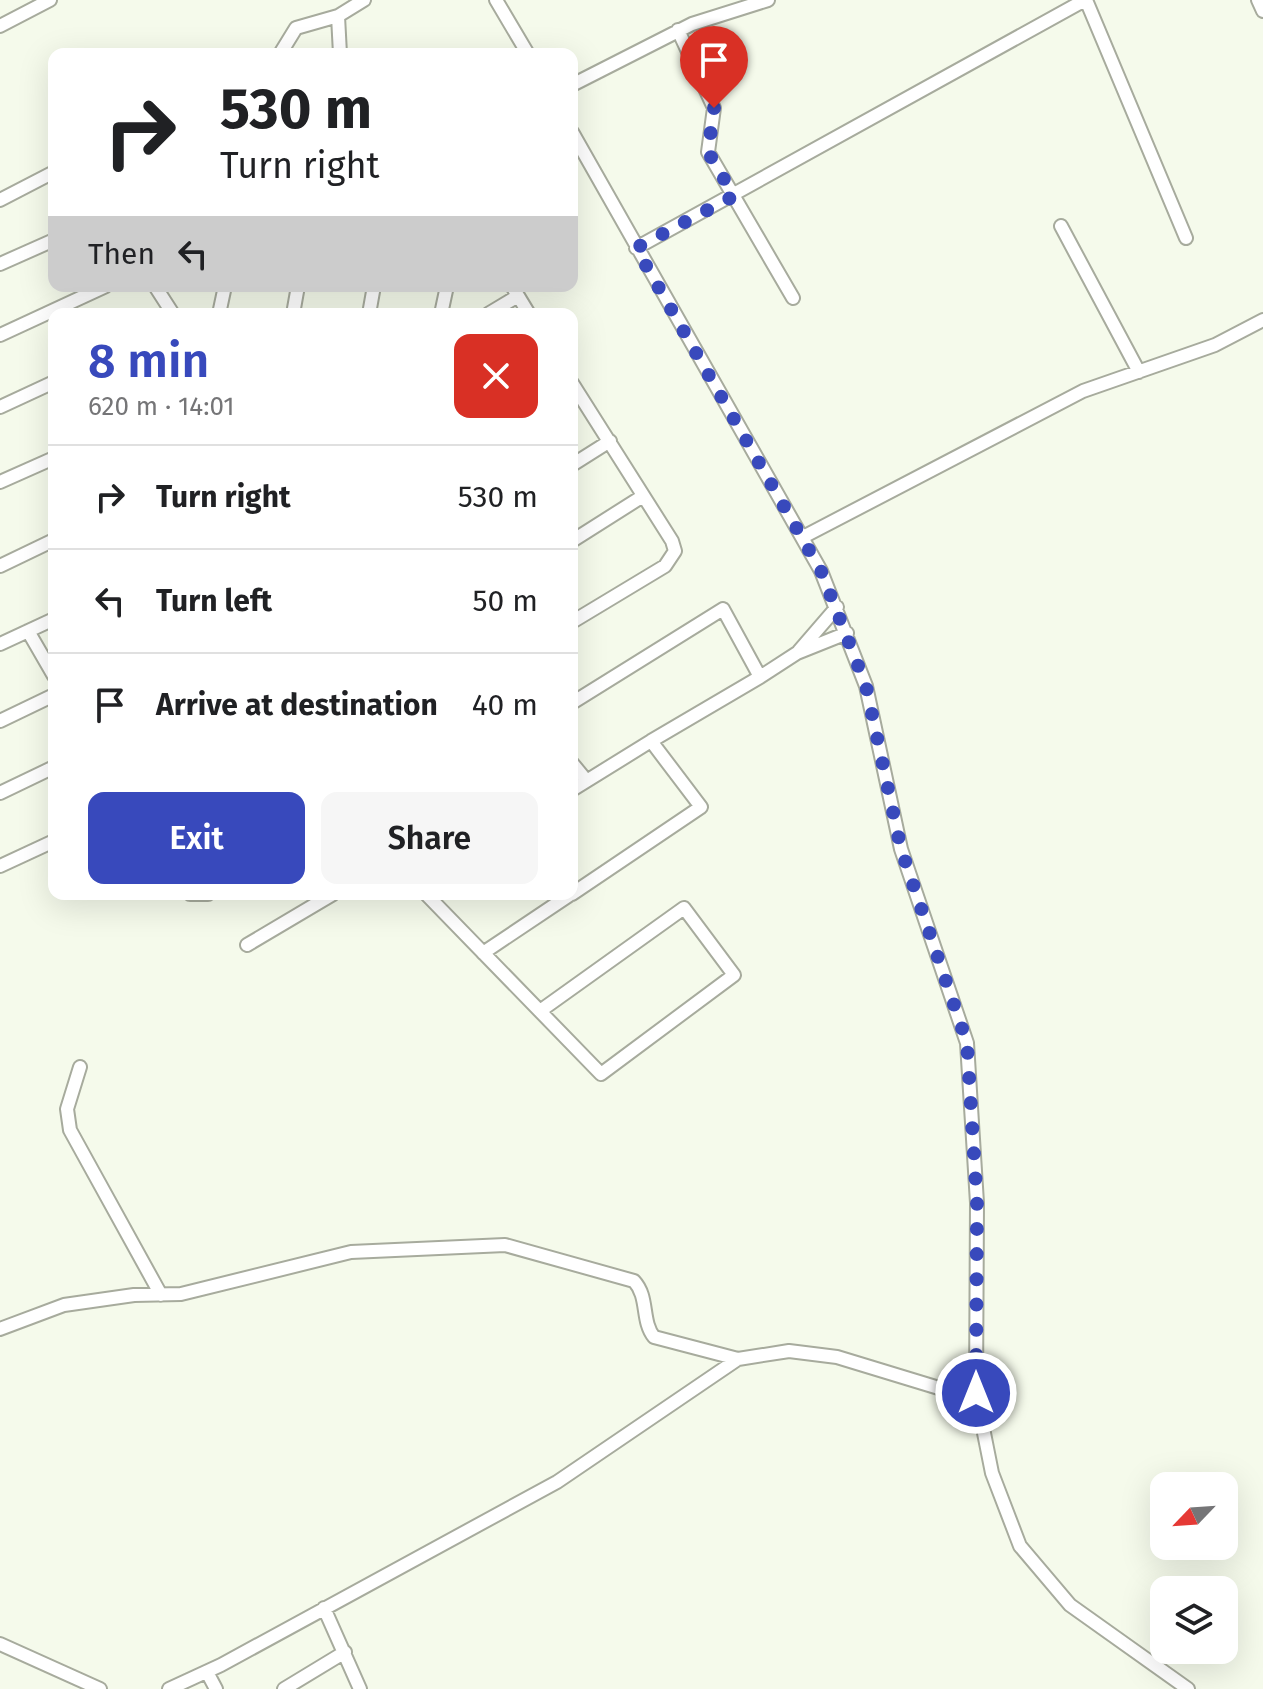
<!DOCTYPE html>
<html lang="en">
<head>
<meta charset="utf-8">
<style>
	body { margin:0; font-family:"Fira Sans",sans-serif; background:#f6f6f6; color:#202124; height:100vh; display:flex; flex-direction:column; font-size:30px; white-space:nowrap }
	* { box-sizing:border-box; margin:0 }
	p { font-size:26px; color:#757577 }
	.icon { flex:none; width:44px; height:44px; fill:none; stroke:currentColor; stroke-width:2; stroke-linecap:round; stroke-linejoin:round }
	.map { position:relative; flex:1; overflow:hidden }
	.drawer { position:absolute; left:48px; top:308px; width:530px; height:592px; display:flex; flex-direction:column; background:#fff; border-radius:16px; box-shadow:0 8px 32px #0002 }
	.drawer>* { flex:none }
	.hud { position:absolute; left:48px; top:48px; width:530px; height:244px; border-radius:16px; box-shadow:0 8px 32px #0002; background:#fff; color:#202124; overflow:hidden }
	.needle { width:52px; rotate:245deg }
	.controls { position:absolute; left:1150px; top:1472px; display:grid; gap:16px }
	.controls a { display:grid; place-items:center; width:88px; height:88px; border-radius:16px; background:#fff; box-shadow:0 8px 32px #0002; font-size:40px }
	.pin { position:absolute; display:grid; place-items:center; width:68px; height:68px; color:#fff; margin:-82px -34px; border-radius:50% 50% 50% 0; rotate:-45deg; box-shadow:0 0 8px #0007 }
	.pin .icon { rotate:45deg }
	.me { position:absolute; width:88px; margin:-44px; rotate:0deg; stroke-linejoin:round; filter:drop-shadow(0 0 6px #0008) }
	.turn { display:flex; align-items:center; gap:28px; height:168px; padding:0 40px; font-size:36px }
	.turn .icon { width:104px; height:104px; stroke-width:2.5 }
	.turn b { display:block; font-size:56px; line-height:68px }
	.then { display:flex; align-items:center; height:76px; padding:0 40px; background:#0003; gap:16px; font-size:30px }
	.round { display:grid; place-items:center; flex:none; width:84px; height:84px; border-radius:16px; background:#f6f6f6 }
	.summary { display:flex; align-items:center; justify-content:space-between; height:136px; padding:0 40px }
	h1 { font-size:48px; font-weight:600; line-height:60px; color:#3849bc }
	.action { display:flex; gap:16px; margin-top:auto; padding:16px 40px }
	.action a { flex:1; height:92px; border-radius:16px; background:#3849bc; color:#fff; font-size:32px; font-weight:600; line-height:92px; text-align:center }
	.action a+a { background:#f6f6f6; color:#202124 }
	ul { padding:0; list-style:none }
	li { display:flex; align-items:center; gap:24px; height:104px; padding:0 40px; border-top:2px solid #e0e0e0 }
	li div { flex:1 }
	li b { display:block; font-size:30px }
	li em { font-style:normal }
	.map>svg:first-child { display:block }
	.lines { fill:none; stroke-linecap:round; stroke-linejoin:round }
	.minor-casing { stroke:#a7ab9d; stroke-width:16 }
	.minor { stroke:#fff; stroke-width:12 }
	.route { stroke:#3849bc; stroke-width:14; stroke-dasharray:0 25.2 }
</style>
</head>
<body>
<div class="map">
<svg width="1263" height="1689" viewBox="0 0 1263 1689">
	<rect width="100%" height="100%" fill="#f5faeb"/>
	<g class="lines">
		<defs>
			<path id="minor" d="M 496,0 L 528,54
				M 1086,0 L 1186,238
				M 1258,0 L 1263,11
				M 338,16 L 364,0
				M 0,26 L 50,0
				M 678,30 L 714,108 L 708,152 L 793,298
				M 280,54 L 296,28 L 338,16 L 340,54
				M 572,85 L 692,24 L 768,0
				M 572,132 L 821,571 L 866,686 L 901,849 L 967,1043 L 977,1203 L 976,1393 L 992,1473 L 1020,1546 L 1070,1605 L 1188,1689
				M 0,200 L 54,172
				M 1061,226 L 1139,372
				M 636,248 L 1085,0
				M 0,264 L 54,240
				M 155,286 L 173,314
				M 512,286 L 529,314
				M 219,314 L 225,286
				M 293,314 L 298,286
				M 369,314 L 374,286
				M 441,314 L 447,286
				M 488,314 L 518,296
				M 0,335 L 106,286
				M 572,383 L 672,541 L 675,551 L 665,566 L 572,622
				M 0,407 L 54,382
				M 572,465 L 610,441
				M 0,482 L 54,458
				M 803,537 L 1083,391 L 1215,345 L 1263,320
				M 572,541 L 643,496
				M 0,566 L 54,540
				M 28,631 L 54,676
				M 0,644 L 54,619
				M 799,651 L 837,607
				M 572,703 L 723,609 L 760,677 L 797,653 L 847,633
				M 0,721 L 54,695
				M 651,741 L 760,677
				M 572,763 L 586,780
				M 572,790 L 651,741 L 701,807 L 572,894
				M 0,793 L 54,767
				M 0,866 L 54,841
				M 190,894 L 208,894
				M 426,894 L 601,1074 L 734,975 L 684,908 L 540,1011
				M 247,945 L 333,894
				M 483,953 L 571,894
				M 80,1067 L 67,1109 L 70,1130 L 161,1295
				M 0,1329 L 64,1305 L 134,1295 L 181,1294 L 351,1252 L 505,1245 L 634,1281 C 649,1297 641,1321 654,1337 L 738,1359
				M 324,1608 L 360,1689
				M 0,1644 L 100,1689
				M 207,1672 L 216,1689
				M 169,1689 L 221,1665 L 557,1482 L 738,1359 L 789,1351 L 837,1357 L 952,1392 L 976,1393
				M 284,1689 L 345,1652"/>
		</defs>
		<!-- minor casing -->
		<use href="#minor" class="minor-casing"/>
		<!-- minor -->
		<use href="#minor" class="minor"/>
	</g>
	<g class="lines">
		<!-- route -->
		<path class="route" d="M 714,108 L 708,152 L 734,196 L 636,248 L 821,571 L 866,686 L 901,849 L 967,1043 L 977,1203 L 976,1393"/>
	</g>
</svg>
<div class="controls">
<a><svg class="needle" viewBox="-14 -14 28 28"><path d="M0-13l5 13h-10z" fill="#e53935"/><path d="M0 13l5-13h-10z" fill="#757577"/></svg></a>
<a><svg class="icon" aria-label="layers" viewBox="0 0 24 24"><path d="M12 4l9 5-9 5-9-5zM3 14l9 5 9-5"/></svg></a>
</div>
<div class="pin" style="left:714px;top:108px;background:#d93025"><svg class="icon" aria-label="arrive" viewBox="0 0 24 24"><path d="M6 21V4h12l-3 4 3 4H6"/></svg></div>
<svg class="me" style="left:976px;top:1393px" viewBox="-20 -20 40 40"><circle r="17" fill="#3849bc" stroke="#fff" stroke-width="3"/><path d="M0-11L8 9 0 5-8 9z" fill="#fff"/></svg>
<div class="hud">
<div class="turn"><svg class="icon" aria-label="right" viewBox="0 0 24 24"><path d="M7 20v-9h11M14 6l5 5-5 5"/></svg><div><b>530 m</b>Turn right</div></div>
<div class="then">Then<svg class="icon" aria-label="left" viewBox="0 0 24 24"><path d="M17 20v-9H6M10 6l-5 5 5 5"/></svg></div>
</div>
<section class="drawer">
<div class="summary"><div><h1>8 min</h1><p>620 m · 14:01</p></div><a class="round" style="background:#d93025;color:#fff"><svg class="icon" aria-label="close" viewBox="0 0 24 24"><path d="M6 6l12 12M18 6L6 18"/></svg></a></div>
<ul>
<li><svg class="icon" aria-label="right" viewBox="0 0 24 24"><path d="M7 20v-9h11M14 6l5 5-5 5"/></svg><div><b>Turn right</b></div><em>530 m</em></li>
<li><svg class="icon" aria-label="left" viewBox="0 0 24 24"><path d="M17 20v-9H6M10 6l-5 5 5 5"/></svg><div><b>Turn left</b></div><em>50 m</em></li>
<li><svg class="icon" aria-label="arrive" viewBox="0 0 24 24"><path d="M6 21V4h12l-3 4 3 4H6"/></svg><div><b>Arrive at destination</b></div><em>40 m</em></li>
</ul>
<div class="action"><a>Exit</a><a>Share</a></div>
</section>
</div>
</body>
</html>
